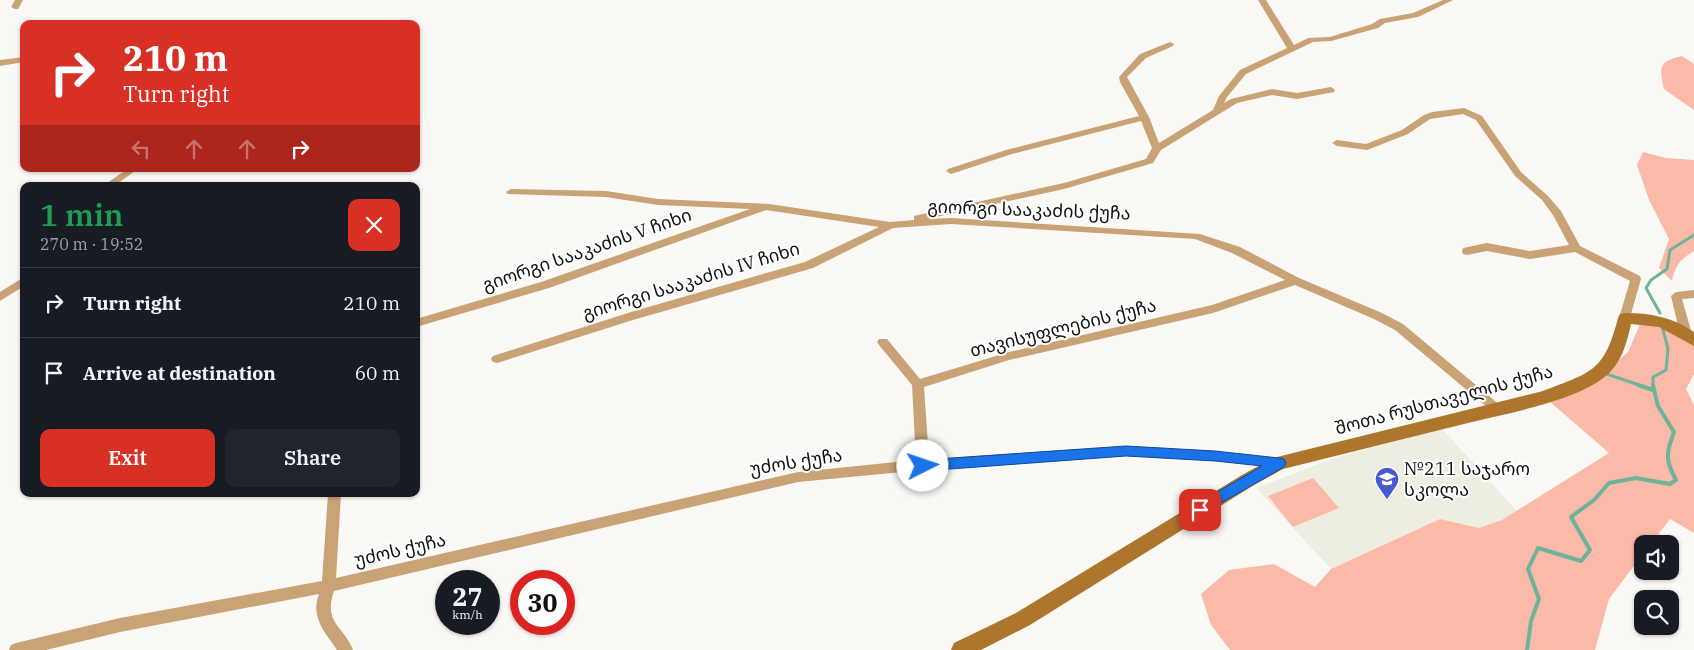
<!DOCTYPE html>
<html lang="en">
<head>
<meta charset="utf-8">
<style>
	body { margin:0; font-family:"IBM Plex Serif","Noto Sans Georgian",serif; background:#20242c; color:#f1f3f6; height:100vh; display:flex; flex-direction:column; font-size:19px; white-space:nowrap }
	* { box-sizing:border-box; margin:0 }
	p { font-size:16px; color:#9ea1a6 }
	.icon { flex:none; width:28px; height:28px; fill:none; stroke:currentColor; stroke-width:2; stroke-linecap:round; stroke-linejoin:round }
	.map { position:relative; flex:1; overflow:hidden }
	.panel { position:absolute; left:20px; top:182px; width:400px; height:315px; display:flex; flex-direction:column; background:#171b24; border-radius:10px; box-shadow:0 1px 4px #0004 }
	.panel>* { flex:none }
	.guide { position:absolute; left:20px; top:20px; width:400px; height:152px; border-radius:10px; box-shadow:0 1px 4px #0004; background:#d93025; color:#fff; overflow:hidden }
	.fabs { position:absolute; left:1634px; top:535px; display:grid; gap:10px }
	.fabs a { display:grid; place-items:center; width:45px; height:45px; border-radius:10px; background:#171b24; box-shadow:0 1px 4px #0004; font-size:25px }
	.speed { position:absolute; left:435px; top:570px; display:flex; gap:10px; font-size:25px; font-weight:700; text-align:center }
	.speed>* { display:grid; place-content:center; width:65px; height:65px; border-radius:50%; background:#171b24; box-shadow:0 1px 4px #0004; line-height:1 }
	.speed small { font-size:12px; font-weight:400 }
	.speed .limit { border:8px solid #d22; background:#fff; color:#111 }
	.pin { position:absolute; display:grid; place-items:center; width:42px; height:42px; color:#fff; margin:-21px; border-radius:10px; box-shadow:0 2px 8px #0006 }
	.me { position:absolute; width:55px; margin:-28px; rotate:86deg; stroke-linejoin:round; filter:drop-shadow(0 0 4px #0008) }
	.turn { display:flex; align-items:center; gap:18px; height:105px; padding:0 20px; font-size:22px }
	.turn .icon { width:65px; height:65px; stroke-width:2.5 }
	.turn b { display:block; font-size:35px; line-height:42px }
	.lanes { display:flex; align-items:center; height:48px; padding:0 20px; background:#0003; justify-content:center; gap:25px; direction:ltr }
	.lanes .off { opacity:.35 }
	.round { display:grid; place-items:center; flex:none; width:52px; height:52px; border-radius:10px; background:#20242c }
	.overview { display:flex; align-items:center; justify-content:space-between; height:85px; padding:0 20px }
	h1 { font-size:30px; font-weight:600; line-height:38px; color:#1e9e55 }
	.action { display:flex; gap:10px; margin-top:auto; padding:10px 20px }
	.action a { flex:1; height:58px; border-radius:10px; background:#d93025; color:#fff; font-size:20px; font-weight:600; line-height:58px; text-align:center }
	.action a+a { background:#20242c; color:#f1f3f6 }
	ul { padding:0; list-style:none }
	li { display:flex; align-items:center; gap:15px; height:70px; padding:0 20px; border-top:1px solid #363941 }
	li div { flex:1 }
	li b { display:block; font-size:19px }
	li em { font-style:normal }
	.map>svg:first-child { display:block }
	.built { fill:#eeede2 }
	.green { fill:#fbb9a8 }
	.lines { fill:none; stroke-linecap:round; stroke-linejoin:round }
	.stream-far1 { stroke:#6eb39b; stroke-width:3 }
	.stream { stroke:#6eb39b; stroke-width:4 }
	.street { fill:#c9a276; fill-rule:evenodd }
	.secondary { fill:#ae762d; fill-rule:evenodd }
	.route { fill:#1a73e8; stroke:#114b97 }
	.labels { text-anchor:middle; stroke-width:4; stroke-linejoin:round; paint-order:stroke }
	.street-label { font-size:18px; fill:#111110; stroke:#fff }
	.poi-label { font-size:18px; fill:#111110; stroke:#fff; text-anchor:start }
</style>
</head>
<body>
<div class="map">
<svg width="1694" height="650" viewBox="0 0 1694 650">
	<rect width="100%" height="100%" fill="#faf9f5"/>
	<!-- built -->
	<path class="built" d="M 1442,429 L 1517,511 L 1502,520 L 1479,528 L 1440,519 L 1331,569 L 1256,488 L 1334,458 Z"/>
	<!-- green -->
	<path class="green" d="M 1682,56 L 1694,64 L 1694,110 L 1664,89 C 1659,67 1659,61 1682,56 Z
		M 1643,152 L 1666,158 L 1694,160 L 1694,251 C 1681,259 1675,265 1672,281 L 1659,268 L 1669,239 L 1649,200 L 1637,165 Z
		M 1652,320 L 1694,343 L 1694,374 L 1686,389 L 1694,405 L 1694,533 L 1670,519 L 1651,544 L 1642,544 L 1642,555 L 1609,599 L 1595,650 L 1230,650 L 1211,625 L 1201,594 L 1229,570 L 1274,564 L 1315,587 L 1331,569 L 1440,519 L 1479,528 L 1502,520 L 1609,453 L 1548,400 L 1609,369 L 1628,352 L 1641,322 Z
		M 1313,478 L 1339,508 L 1293,527 L 1268,496 Z"/>
	<g class="lines">
		<!-- stream-far1 -->
		<path class="stream-far1" d="M 1660,313 L 1646,288 L 1651,280 L 1667,269 L 1670,250 L 1694,235
			M 1607,374 L 1642,386
			M 1653,386 L 1653,377 L 1666,370 L 1668,349 L 1662,326"/>
		<!-- stream -->
		<path class="stream" d="M 1638,385 L 1653,390
			M 1527,650 L 1531,621 L 1539,599 L 1528,569 L 1538,548 L 1581,561 L 1590,550 L 1571,517 L 1594,500 L 1609,483 L 1636,478 L 1670,484 L 1676,480 C 1665,460 1666,453 1674,432 L 1658,406 L 1653,385"/>
		<!-- street -->
		<path class="street" d="M 15,0 L 23,0 L 18,9 L 15,9 L 11,7 Z
			M 1258,0 L 1266,0 L 1294,45 L 1308,38 L 1330,37 L 1372,24 L 1380,19 L 1413,13 L 1443,0 L 1453,0 L 1418,17 L 1385,23 L 1378,28 L 1331,41 L 1313,42 L 1246,74 L 1227,97 L 1224,103 L 1231,99 L 1272,89 L 1297,93 L 1331,87 L 1335,90 L 1334,92 L 1297,99 L 1272,95 L 1237,103 L 1161,150 L 1153,163 L 1064,189 L 927,219 L 951,218 L 1200,234 L 1240,247 L 1299,278 L 1382,313 L 1403,324 L 1501,406 L 1503,409 L 1501,412 L 1497,414 L 1493,412 L 1395,330 L 1374,319 L 1295,285 L 1213,313 L 1009,360 L 924,387 L 929,459 L 1126,446 L 1215,451 L 1279,458 L 1284,459 L 1285,463 L 1284,467 L 1279,468 L 1215,461 L 1126,456 L 923,470 L 798,482 L 334,591 C 323,623 343,625 353,650 L 337,650 C 325,632 310,618 319,594 L 120,632 L 46,650 L 9,650 L 11,645 L 16,643 L 120,618 L 322,581 L 328,494 L 341,494 L 336,578 L 798,472 L 916,460 L 912,385 L 879,345 L 877,342 L 879,339 L 887,339 L 920,379 L 1009,352 L 1212,305 L 1285,280 L 1232,253 L 1195,239 L 951,224 L 893,228 L 813,268 L 633,320 L 497,363 L 493,362 L 491,359 L 493,356 L 631,312 L 805,262 L 879,227 L 766,210 L 549,288 L 416,327 L 416,319 L 541,282 L 750,209 L 658,205 L 606,197 L 508,194 L 506,192 L 511,189 L 606,191 L 658,199 L 769,204 L 890,222 L 914,220 L 914,216 L 918,215 L 1064,183 L 1146,159 L 1152,148 L 1141,121 L 1012,154 L 951,174 L 946,171 L 948,169 L 1006,150 L 1139,116 L 1120,82 L 1119,77 L 1140,54 L 1170,42 L 1174,44 L 1173,46 L 1146,58 L 1127,77 L 1149,117 L 1159,143 L 1213,110 L 1219,96 L 1240,70 L 1287,48 Z
			M 245,20 L 249,22 L 248,24 L 229,24 Z
			M 24,57 L 24,62 L 0,66 L 0,60 Z
			M 1464,108 L 1482,116 L 1521,172 L 1548,196 L 1561,211 L 1580,246 L 1640,276 L 1641,279 L 1629,321 L 1621,321 L 1619,318 L 1630,281 L 1575,252 L 1530,259 L 1487,251 L 1467,255 L 1463,254 L 1462,251 L 1463,248 L 1487,243 L 1530,251 L 1569,245 L 1553,215 L 1542,200 L 1515,176 L 1476,120 L 1463,114 L 1430,119 L 1408,134 L 1367,150 L 1337,146 L 1332,143 L 1337,140 L 1366,144 L 1402,130 L 1424,115 L 1432,112 Z
			M 127,169 L 138,169 L 114,186 L 103,186 Z
			M 24,277 L 24,286 L 0,301 L 0,292 Z
			M 1694,290 L 1694,298 L 1682,299 L 1692,334 L 1690,337 L 1682,337 L 1680,334 L 1671,296 L 1676,292 Z"/>
		<!-- secondary -->
		<path class="secondary" d="M 1625,313 C 1650,313 1673,317 1694,332 L 1694,346 L 1659,327 L 1631,324 C 1627,342 1622,362 1607,375 C 1579,400 1509,413 1472,422 C 1409,438 1346,453 1283,469 L 1254,485 L 1030,625 L 981,650 L 951,650 L 954,643 L 1016,613 L 1242,475 L 1273,458 L 1543,391 C 1592,372 1604,372 1618,318 L 1620,314 Z"/>
	</g>
	<!-- route -->
	<path class="route" d="M 1126,446 L 1215,451 L 1279,458 L 1284,459 L 1286,463 L 1284,467 L 1200,515 L 1195,514 L 1193,510 L 1195,505 L 1262,466 L 1215,461 L 1126,456 L 923,471 L 919,469 L 917,466 L 919,462 L 923,460 Z"/>
	<!-- icons -->
	<defs>
		<symbol id="school-pin" viewBox="-11 -11 22 30"><path d="M0 17L-7.5 6A9.5 9.5 0 1 1 7.5 6Z" fill="#475acf" stroke="#fff"/><path d="M0-5L7-2L0 1L-7-2ZM-4 1L0 2.5L4 1V4Q0 6-4 4Z" fill="#fff"/></symbol>
	</defs>
	<g fill-rule="evenodd">
		<use href="#school-pin" x="1373" y="465" width="28" height="38"/>
	</g>
	<g class="labels">
		<!-- street labels -->
		<g class="street-label">
			<text transform="translate(1029 210) rotate(2)" y="6">გიორგი სააკაძის ქუჩა</text>
			<text transform="translate(587 250) rotate(-19)" y="6">გიორგი სააკაძის V ჩიხი</text>
			<text transform="translate(691 281) rotate(-17)" y="6">გიორგი სააკაძის IV ჩიხი</text>
			<text transform="translate(1063 328) rotate(-14)" y="6">თავისუფლების ქუჩა</text>
			<text transform="translate(1444 400) rotate(-15)" y="6">შოთა რუსთაველის ქუჩა</text>
			<text transform="translate(796 462) rotate(-9)" y="6">უძოს ქუჩა</text>
			<text transform="translate(400 550) rotate(-13)" y="6">უძოს ქუჩა</text>
		</g>
		<!-- poi labels -->
		<g class="poi-label">
			<text x="1404" y="475">№211 საჯარო<tspan x="1404" dy="21">სკოლა</tspan></text>
		</g>
	</g>
</svg>
<div class="fabs">
<a><svg class="icon" aria-label="sound" viewBox="0 0 24 24"><path d="M4 9h4l5-4v14l-5-4H4zM17 9q2 3 0 6"/></svg></a>
<a><svg class="icon" aria-label="search" viewBox="0 0 24 24"><circle cx="10" cy="10" r="6"/><path d="M15 15l6 6"/></svg></a>
</div>
<div class="speed"><div>27<small>km/h</small></div><div class="limit">30</div></div>
<div class="pin" style="left:1200px;top:510px;background:#d93025"><svg class="icon" aria-label="arrive" viewBox="0 0 24 24"><path d="M6 21V4h12l-3 4 3 4H6"/></svg></div>
<svg class="me" style="left:923px;top:466px" viewBox="-20 -20 40 40"><circle r="19" fill="#fff"/><path d="M0-13L10 11 0 6-10 11z" fill="#1a73e8"/></svg>
<div class="guide">
<div class="turn"><svg class="icon" aria-label="right" viewBox="0 0 24 24"><path d="M7 20v-9h11M14 6l5 5-5 5"/></svg><div><b>210 m</b>Turn right</div></div>
<div class="lanes"><svg class="icon off" aria-label="left" viewBox="0 0 24 24"><path d="M17 20v-9H6M10 6l-5 5 5 5"/></svg><svg class="icon off" aria-label="ahead" viewBox="0 0 24 24"><path d="M12 20V5M6 11l6-6 6 6"/></svg><svg class="icon off" aria-label="ahead" viewBox="0 0 24 24"><path d="M12 20V5M6 11l6-6 6 6"/></svg><svg class="icon" aria-label="right" viewBox="0 0 24 24"><path d="M7 20v-9h11M14 6l5 5-5 5"/></svg></div>
</div>
<section class="panel">
<div class="overview"><div><h1>1 min</h1><p>270 m · 19:52</p></div><a class="round" style="background:#d93025;color:#fff"><svg class="icon" aria-label="close" viewBox="0 0 24 24"><path d="M6 6l12 12M18 6L6 18"/></svg></a></div>
<ul>
<li><svg class="icon" aria-label="right" viewBox="0 0 24 24"><path d="M7 20v-9h11M14 6l5 5-5 5"/></svg><div><b>Turn right</b></div><em>210 m</em></li>
<li><svg class="icon" aria-label="arrive" viewBox="0 0 24 24"><path d="M6 21V4h12l-3 4 3 4H6"/></svg><div><b>Arrive at destination</b></div><em>60 m</em></li>
</ul>
<div class="action"><a>Exit</a><a>Share</a></div>
</section>
</div>
</body>
</html>
